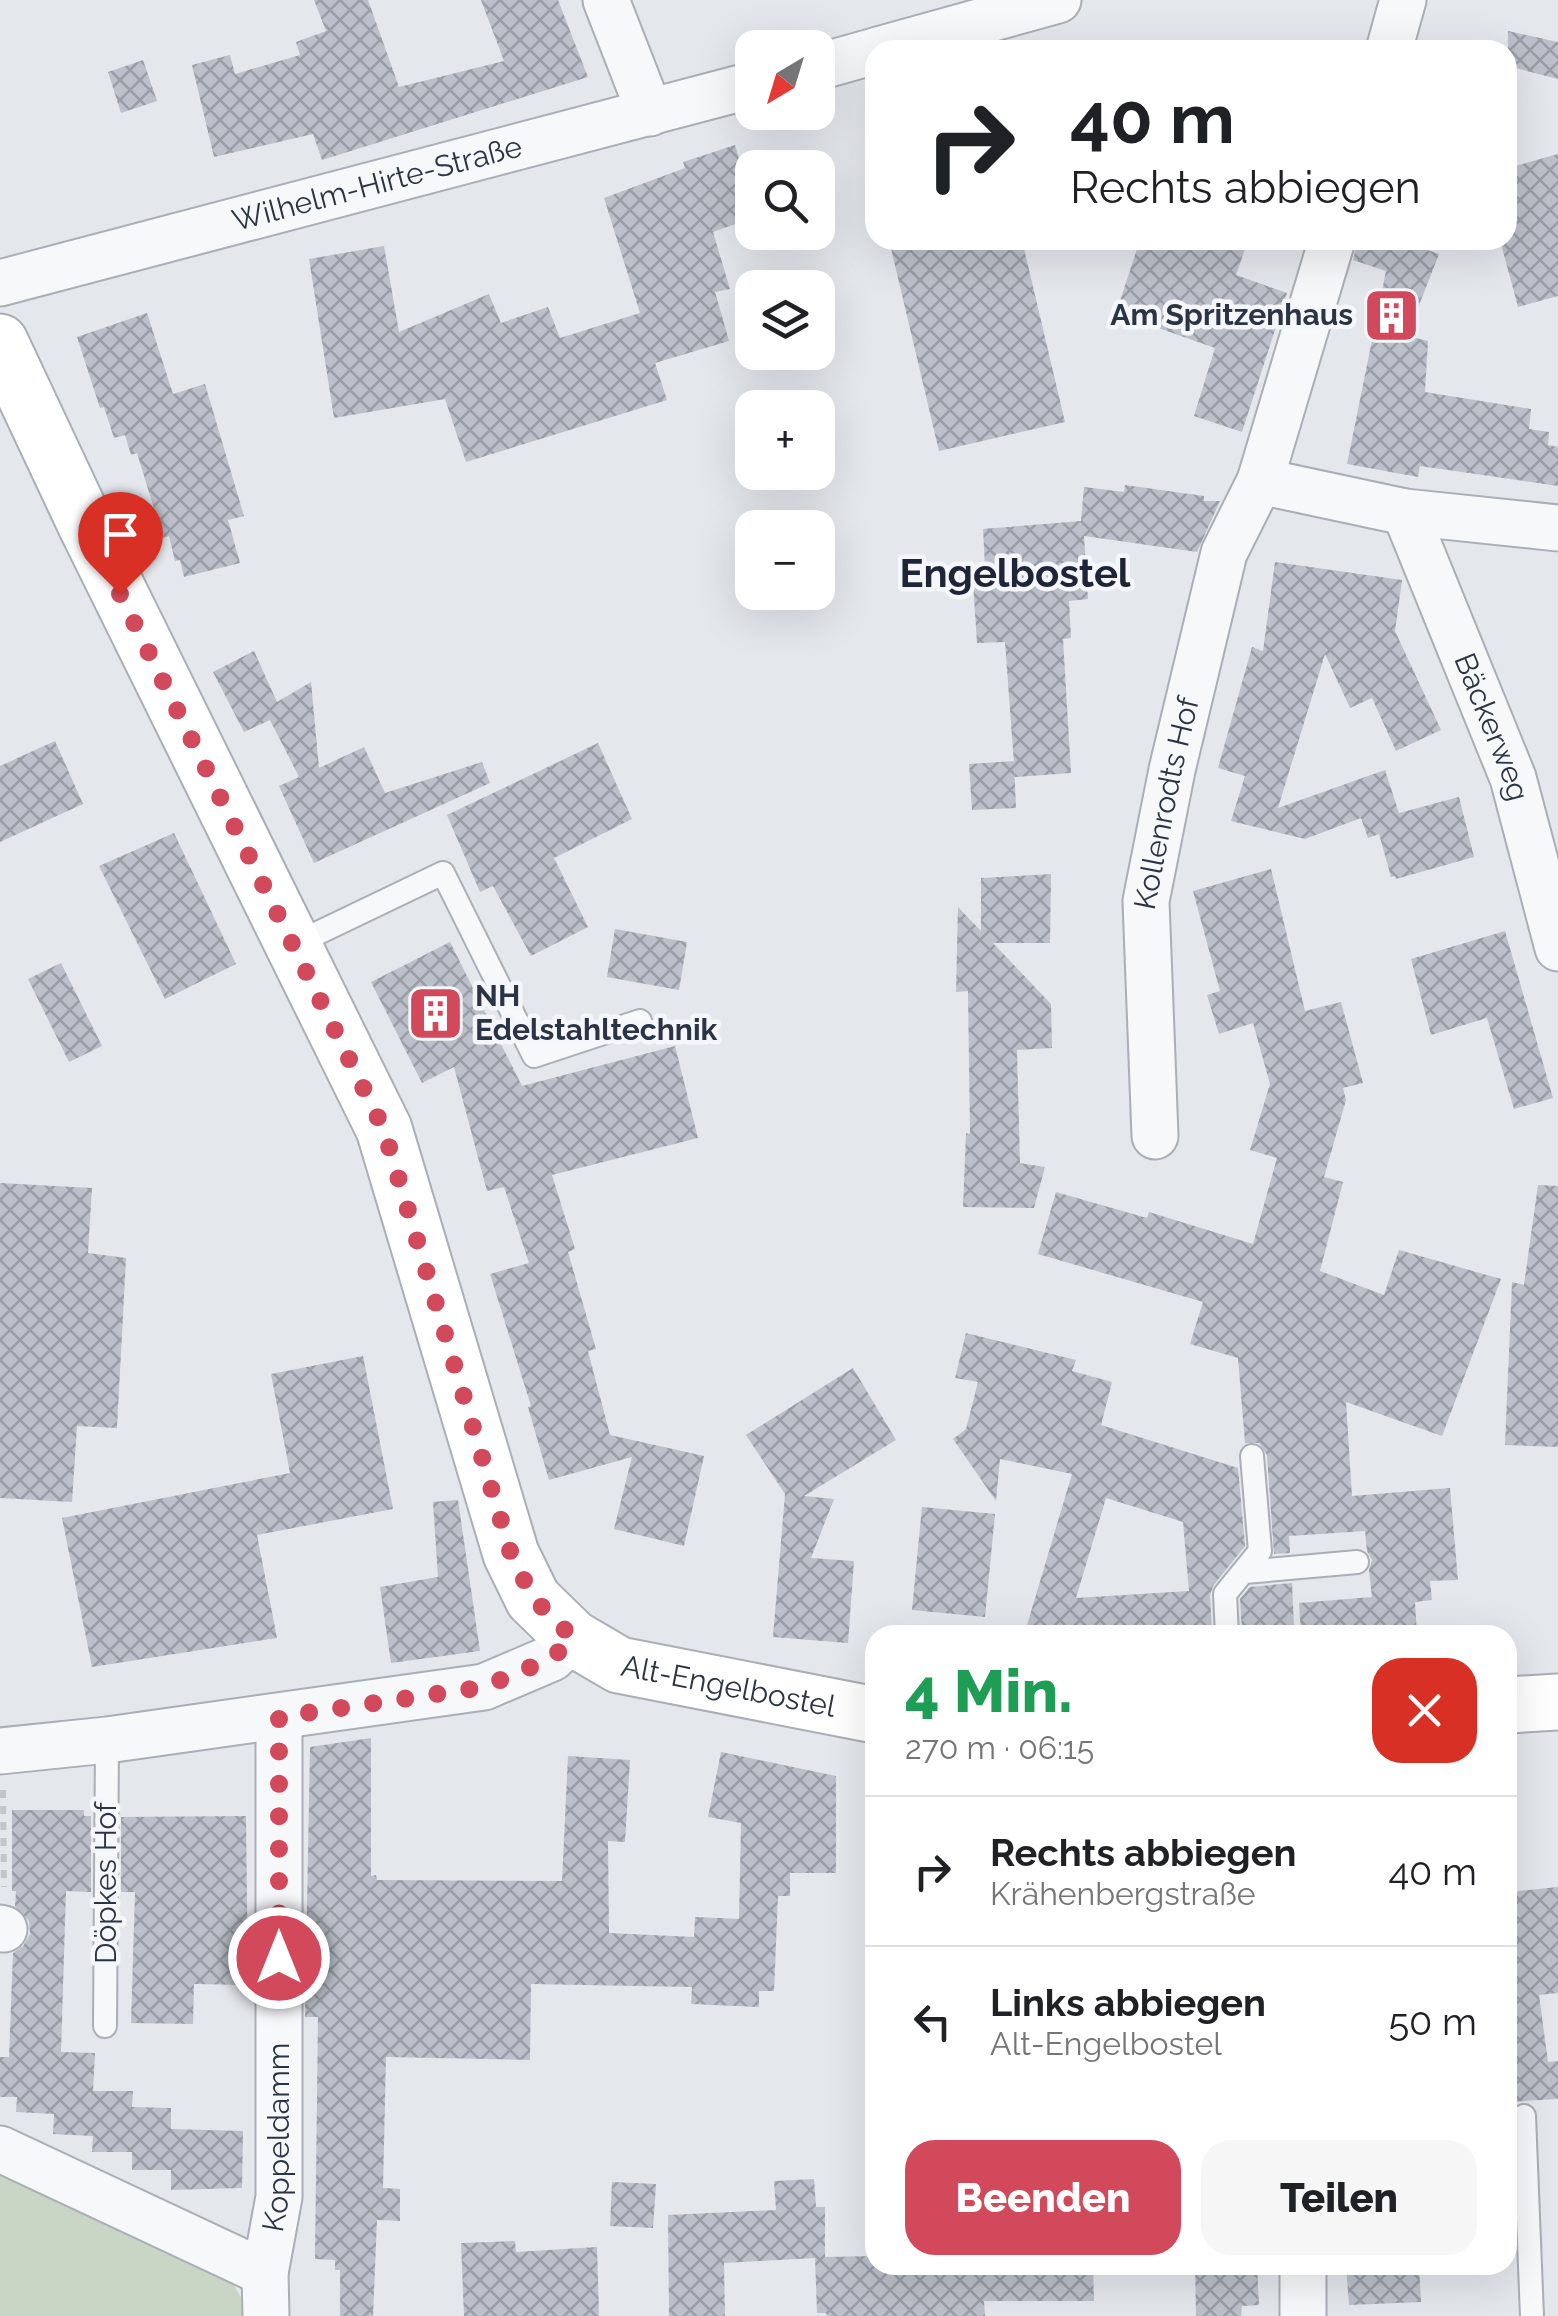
<!DOCTYPE html>
<html lang="de">
<head>
<meta charset="utf-8">
<style>
	body { margin:0; font-family:Raleway,sans-serif; background:#f6f6f6; color:#202124; height:100vh; display:flex; flex-direction:column; font-size:38px; white-space:nowrap }
	* { box-sizing:border-box; margin:0 }
	p { font-size:32px; color:#757577 }
	.icon { flex:none; width:55px; height:55px; fill:none; stroke:currentColor; stroke-width:2; stroke-linecap:round; stroke-linejoin:round }
	.map { position:relative; flex:1; overflow:hidden }
	.panel { position:absolute; left:865px; top:1625px; width:652px; height:650px; display:flex; flex-direction:column; background:#fff; border-radius:30px; box-shadow:0 10px 40px #0002 }
	.panel>* { flex:none }
	.guide { position:absolute; left:865px; top:40px; width:652px; height:210px; border-radius:30px; box-shadow:0 10px 40px #0002; background:#fff; color:#202124; overflow:hidden }
	.needle { width:65px; rotate:218deg }
	.controls { position:absolute; left:735px; top:30px; display:grid; gap:20px }
	.controls a { display:grid; place-items:center; width:100px; height:100px; border-radius:20px; background:#fff; box-shadow:0 10px 40px #0002; font-size:50px }
	.pin { position:absolute; display:grid; place-items:center; width:85px; height:85px; color:#fff; margin:-102px -42px; border-radius:50% 50% 50% 0; rotate:-45deg; box-shadow:0 0 10px #0007 }
	.pin .icon { rotate:45deg }
	.me { position:absolute; width:110px; margin:-55px; rotate:0deg; stroke-linejoin:round; filter:drop-shadow(0 0 8px #0008) }
	.turn { display:flex; align-items:center; gap:35px; height:210px; padding:0 40px; font-size:45px }
	.turn .icon { width:130px; height:130px; stroke-width:2.5 }
	.turn b { display:block; font-size:70px; line-height:85px }
	.round { display:grid; place-items:center; flex:none; width:105px; height:105px; border-radius:30px; background:#f6f6f6 }
	.headline { display:flex; align-items:center; justify-content:space-between; height:170px; padding:0 40px }
	h1 { font-size:60px; font-weight:800; line-height:75px; color:#1e9e55 }
	.cta { display:flex; gap:20px; margin-top:auto; padding:20px 40px }
	.cta a { flex:1; height:115px; border-radius:30px; background:#d1495b; color:#fff; font-size:40px; font-weight:800; line-height:115px; text-align:center }
	.cta a+a { background:#f6f6f6; color:#202124 }
	ul { padding:0; list-style:none }
	li { display:flex; align-items:center; gap:30px; height:150px; padding:0 40px; border-top:2px solid #e0e0e0 }
	li div { flex:1 }
	li b { display:block; font-size:38px }
	li em { font-style:normal }
	.map>svg:first-child { display:block }
	.grass { fill:#c9d6c5 }
	.building { fill:url(#building-cross-hatch); fill-rule:evenodd }
	.lines { fill:none; stroke-linecap:round; stroke-linejoin:round }
	.lane-casing { stroke:#a9aeb7; stroke-width:26 }
	.street-casing { stroke:#a9aeb7; stroke-width:49 }
	.secondary-casing { stroke:#a9aeb7; stroke-width:59 }
	.path { stroke:#c2c5cb; stroke-width:6; stroke-dasharray:8 8; stroke-linecap:butt }
	.lane { stroke:#f7f8fa; stroke-width:22 }
	.street { stroke:#f7f8fa; stroke-width:45 }
	.secondary { stroke:#fff; stroke-width:55 }
	.route { stroke:#d1495b; stroke-width:18; stroke-dasharray:0 32.4 }
	.labels { text-anchor:middle; stroke-width:9; stroke-linejoin:round; paint-order:stroke }
	.street-label { font-size:30px; fill:#2b3445; stroke:#f4f6f9 }
	.poi-label { font-size:30px; font-weight:bold; fill:#2b3445; stroke:#f4f6f9; text-anchor:end }
	.district-label { font-size:40px; font-weight:bold; fill:#1d2536; stroke:#f4f6f9 }
</style>
</head>
<body>
<div class="map">
<svg width="1558" height="2316" viewBox="0 0 1558 2316">
	<defs>
		<pattern id="building-cross-hatch" width="8" height="8" patternUnits="userSpaceOnUse" patternTransform="scale(2.5)"><rect width="8" height="8" fill="#bbc0ca"/><path d="M0 0l8 8M0 8l8-8" fill="none" stroke="#989da6"/></pattern>
	</defs>
	<rect width="100%" height="100%" fill="#e4e7ec"/>
	<!-- grass -->
	<path class="grass" d="M 0,2165 L 225,2270 L 252,2316 L 0,2316 Z"/>
	<!-- building -->
	<path class="building" d="M 314,0 L 368,0 L 399,87 L 504,61 L 481,0 L 558,0 L 588,77 L 322,160 L 313,134 L 214,157 L 192,65 L 230,55 L 235,74 L 300,55 L 296,42 L 326,31 Z
		M 1508,31 L 1558,42 L 1558,79 L 1508,66 Z
		M 143,60 L 157,101 L 121,113 L 108,72 Z
		M 735,145 L 752,204 L 752,218 L 713,232 L 730,289 L 715,292 L 729,341 L 655,363 L 667,400 L 466,462 L 445,399 L 334,418 L 309,259 L 384,246 L 399,332 L 489,294 L 501,323 L 548,307 L 560,338 L 640,313 L 604,198 L 685,168 L 683,162 Z
		M 1558,154 L 1558,296 L 1518,307 L 1500,240 L 1508,240 L 1508,168 Z
		M 889,240 L 1022,240 L 1065,422 L 939,451 Z
		M 1140,240 L 1248,240 L 1236,275 L 1287,293 L 1242,432 L 1194,416 L 1215,348 L 1116,313 Z
		M 1358,240 L 1399,240 L 1439,254 L 1407,336 L 1428,341 L 1425,392 L 1531,409 L 1529,429 L 1549,432 L 1548,445 L 1558,447 L 1558,486 L 1420,466 L 1418,477 L 1347,464 L 1386,271 L 1353,260 Z
		M 147,313 L 173,394 L 205,384 L 244,516 L 228,520 L 240,563 L 184,577 L 180,560 L 175,561 L 169,536 L 163,538 L 137,453 L 131,455 L 125,435 L 114,438 L 104,407 L 100,408 L 77,337 Z
		M 1125,485 L 1204,496 L 1204,501 L 1220,501 L 1197,552 L 1084,536 L 1088,599 L 1069,601 L 1071,638 L 1063,639 L 1071,773 L 1015,777 L 1005,642 L 977,643 L 972,567 L 985,566 L 983,529 L 1081,521 L 1084,487 L 1124,492 Z
		M 1275,562 L 1402,580 L 1395,631 L 1441,730 L 1396,751 L 1372,698 L 1350,708 L 1325,654 L 1278,808 L 1385,770 L 1399,813 L 1459,797 L 1474,857 L 1396,879 L 1395,876 L 1391,877 L 1379,834 L 1368,838 L 1361,818 L 1305,839 L 1231,821 L 1245,776 L 1218,768 L 1252,647 L 1263,651 Z
		M 254,651 L 277,702 L 311,682 L 319,768 L 364,747 L 385,793 L 482,762 L 490,783 L 314,863 L 279,786 L 299,777 L 270,720 L 244,732 L 213,672 Z
		M 55,741 L 83,804 L 0,842 L 0,766 Z
		M 598,743 L 632,819 L 554,858 L 588,927 L 531,956 L 493,886 L 480,892 L 447,815 Z
		M 1014,761 L 1016,808 L 972,810 L 969,764 Z
		M 174,833 L 236,964 L 165,999 L 99,866 Z
		M 1271,869 L 1305,1011 L 1341,1002 L 1363,1083 L 1343,1088 L 1346,1100 L 1324,1177 L 1343,1182 L 1320,1271 L 1384,1295 L 1399,1250 L 1501,1279 L 1442,1436 L 1346,1402 L 1352,1496 L 1450,1488 L 1458,1580 L 1430,1581 L 1432,1600 L 1415,1602 L 1417,1635 L 1301,1635 L 1299,1603 L 1372,1597 L 1369,1570 L 1372,1560 L 1367,1551 L 1365,1531 L 1289,1536 L 1290,1553 L 1274,1554 L 1267,1455 L 1259,1443 L 1245,1443 L 1238,1358 L 1190,1344 L 1203,1302 L 1038,1254 L 1056,1192 L 1147,1218 L 1149,1212 L 1253,1244 L 1277,1158 L 1250,1150 L 1270,1084 L 1253,1023 L 1219,1034 L 1207,995 L 1220,991 L 1193,891 Z
		M 1051,874 L 1050,943 L 993,943 L 1051,1004 L 1052,1048 L 1017,1050 L 1020,1163 L 1045,1167 L 1034,1208 L 963,1207 L 966,1133 L 970,1134 L 968,991 L 956,992 L 958,907 L 981,931 L 981,878 Z
		M 615,929 L 687,942 L 679,990 L 607,977 Z
		M 1505,931 L 1553,1098 L 1514,1109 L 1487,1018 L 1431,1035 L 1411,959 Z
		M 450,942 L 522,1086 L 675,1046 L 698,1138 L 552,1175 L 575,1249 L 568,1252 L 596,1349 L 588,1351 L 610,1435 L 704,1456 L 684,1546 L 614,1529 L 632,1457 L 549,1480 L 528,1407 L 531,1406 L 490,1274 L 529,1263 L 504,1187 L 487,1191 L 454,1067 L 422,1083 L 371,982 Z
		M 61,963 L 102,1046 L 69,1062 L 28,979 Z
		M 0,1183 L 92,1188 L 88,1253 L 126,1258 L 117,1428 L 77,1426 L 72,1502 L 0,1498 Z
		M 1538,1185 L 1558,1186 L 1558,1447 L 1505,1445 L 1512,1282 L 1524,1285 Z
		M 966,1333 L 1076,1360 L 1072,1371 L 1112,1382 L 1101,1425 L 1238,1468 L 1245,1546 L 1213,1586 L 1210,1595 L 1212,1633 L 1024,1635 L 1072,1474 L 1000,1459 L 996,1501 L 953,1439 L 966,1429 L 978,1382 L 955,1378 ZM 1106,1498 L 1183,1522 L 1189,1591 L 1076,1598 Z
		M 363,1356 L 393,1509 L 257,1535 L 277,1638 L 92,1667 L 62,1518 L 290,1473 L 271,1374 Z
		M 853,1368 L 896,1440 L 804,1496 L 834,1499 L 811,1558 L 854,1561 L 848,1643 L 773,1637 L 785,1494 L 746,1435 Z
		M 458,1500 L 480,1651 L 391,1663 L 380,1587 L 438,1577 L 433,1502 Z
		M 922,1507 L 995,1514 L 985,1617 L 912,1610 Z
		M 1292,1583 L 1294,1627 L 1242,1631 L 1240,1599 L 1250,1587 Z
		M 371,1738 L 371,1876 L 376,1875 L 377,1880 L 562,1881 L 568,1756 L 630,1760 L 625,1842 L 608,1841 L 609,1933 L 694,1937 L 695,1917 L 739,1919 L 741,1823 L 708,1817 L 721,1752 L 836,1776 L 836,1873 L 790,1873 L 790,1896 L 778,1896 L 774,1991 L 759,1991 L 759,2007 L 691,2004 L 692,1987 L 531,1984 L 530,2060 L 386,2057 L 383,2188 L 400,2189 L 400,2221 L 377,2220 L 373,2316 L 340,2316 L 340,2270 L 335,2270 L 335,2260 L 315,2259 L 318,2017 L 305,2017 L 310,1747 Z
		M 12,1810 L 84,1810 L 84,1816 L 91,1816 L 91,1892 L 66,1891 L 61,2052 L 95,2053 L 93,2091 L 133,2091 L 132,2107 L 171,2108 L 171,2129 L 243,2131 L 242,2188 L 171,2190 L 171,2170 L 132,2170 L 132,2152 L 92,2152 L 93,2136 L 53,2134 L 54,2114 L 16,2112 L 17,2097 L 0,2097 L 0,2057 L 9,2057 L 13,1953 L 23,1946 L 30,1934 L 29,1921 L 15,1906 L 16,1891 L 12,1891 Z
		M 246,1816 L 248,1985 L 194,1984 L 193,2024 L 131,2023 L 135,1892 L 121,1892 L 121,1817 Z
		M 1558,1887 L 1558,1993 L 1539,1995 L 1548,2062 L 1558,2061 L 1558,2099 L 1508,2102 L 1508,1892 Z
		M 814,2179 L 816,2207 L 825,2207 L 825,2257 L 875,2256 L 875,2265 L 916,2267 L 1093,2265 L 1094,2301 L 984,2301 L 985,2316 L 827,2316 L 826,2313 L 817,2313 L 815,2258 L 724,2263 L 725,2316 L 669,2316 L 668,2215 L 776,2210 L 774,2181 Z
		M 612,2182 L 656,2184 L 653,2228 L 610,2226 Z
		M 515,2241 L 516,2252 L 597,2247 L 599,2316 L 464,2316 L 461,2243 Z
		M 1195,2265 L 1257,2265 L 1259,2305 L 1242,2306 L 1241,2316 L 1196,2316 Z
		M 1346,2265 L 1419,2265 L 1421,2302 L 1349,2305 Z"/>
	<g class="lines">
		<defs>
			<path id="lane" d="M 295,944 L 443,873 L 534,1056 L 640,1021
				M 1245,1572 L 1357,1562
				M 1227,1635 L 1225,1594 L 1260,1551 L 1252,1456
				M 105,2026 L 107,1740
				M 1524,2116 L 1532,2316"/>
			<g id="street">
				<path d="M 606,0 L 650,113"/>
				<path d="M 878,50 L 1058,0"/>
				<path d="M 1389,50 L 1403,0"/>
				<path d="M 818,67 L 875,51"/>
				<path d="M 1332,240 L 1260,481 L 1405,512 L 1558,528"/>
				<path id="s1" d="M 0,283 L 752,85"/>
				<path id="s2" d="M 1405,512 L 1513,778 L 1558,948"/>
				<path id="s3" d="M 1155,1136 L 1146,901 L 1172,770 L 1224,553 L 1260,481"/>
				<path d="M 0,1751 L 107,1740 L 484,1687 L 552,1658 L 573,1638"/>
				<path d="M 0,1928 L 4,1929"/>
				<path d="M 0,2149 L 265,2273"/>
				<path d="M 1303,2265 L 1303,2316"/>
				<path id="s4" d="M 266,2316 L 265,2273 L 279,2197 L 279,1717"/>
			</g>
			<g id="secondary">
				<path id="s5" d="M 0,342 L 85,523 L 384,1129 L 511,1554 L 533,1599 L 573,1638 L 619,1665 L 875,1715"/>
				<path d="M 1508,1705 L 1558,1702"/>
			</g>
		</defs>
		<!-- lane casing -->
		<use href="#lane" class="lane-casing"/>
		<!-- street casing -->
		<use href="#street" class="street-casing"/>
		<!-- secondary casing -->
		<use href="#secondary" class="secondary-casing"/>
		<!-- path -->
		<path class="path" d="M 3,1790 L 4,1887"/>
		<!-- lane -->
		<use href="#lane" class="lane"/>
		<!-- street -->
		<use href="#street" class="street"/>
		<!-- secondary -->
		<use href="#secondary" class="secondary"/>
	</g>
	<g class="lines">
		<!-- route -->
		<path class="route" d="M 120,594 L 384,1130 L 511,1554 L 533,1598 L 573,1638 L 552,1658 L 484,1687 L 279,1717 L 279,1958"/>
	</g>
	<!-- icons -->
	<defs>
		<symbol id="building-square" viewBox="-11 -11 22 22"><rect x="-9" y="-9" width="18" height="18" rx="4" fill="#d1495b" stroke="#f4f6f9"/><path d="M-4-6H4V6H1V3H-1V6H-4ZM-2.5-4.3h1.7v1.8h-1.7ZM.8-4.3h1.7v1.8H.8ZM-2.5-1h1.7V.8h-1.7ZM.8-1h1.7V.8H.8Z" fill="#fff"/></symbol>
	</defs>
	<g fill-rule="evenodd">
		<use href="#building-square" x="1360" y="284" width="63" height="63"/>
		<use href="#building-square" x="404" y="982" width="63" height="63"/>
	</g>
	<g class="labels">
		<!-- street labels -->
		<g class="street-label">
			<text dy="10" stroke="none"><textPath href="#s1" startOffset="390">Wilhelm-Hirte-Straße</textPath></text>
			<text dy="10" stroke="none"><textPath href="#s2" startOffset="232">Bäckerweg</textPath></text>
			<text dy="10" stroke="none"><textPath href="#s3" startOffset="335">Kollenrodts Hof</textPath></text>
			<text dy="10" stroke="none"><textPath href="#s5" startOffset="1590">Alt-Engelbostel</textPath></text>
			<text transform="translate(106 1883) rotate(-90)" y="10">Döpkes Hof</text>
			<text dy="10" stroke="none"><textPath href="#s4" startOffset="180">Koppeldamm</textPath></text>
		</g>
		<!-- poi labels -->
		<g class="poi-label">
			<text x="1353" y="325">Am Spritzenhaus</text>
			<text x="475" y="1006" text-anchor="start">NH<tspan x="475" dy="34">Edelstahltechnik</tspan></text>
		</g>
		<!-- district labels -->
		<g class="district-label">
			<text x="1015" y="587">Engelbostel</text>
		</g>
	</g>
</svg>
<div class="controls">
<a><svg class="needle" viewBox="-14 -14 28 28"><path d="M0-13l5 13h-10z" fill="#e53935"/><path d="M0 13l5-13h-10z" fill="#757577"/></svg></a>
<a><svg class="icon" aria-label="search" viewBox="0 0 24 24"><circle cx="10" cy="10" r="6"/><path d="M15 15l6 6"/></svg></a>
<a><svg class="icon" aria-label="layers" viewBox="0 0 24 24"><path d="M12 4l9 5-9 5-9-5zM3 14l9 5 9-5"/></svg></a>
<a>+</a>
<a>−</a>
</div>
<div class="pin" style="left:120px;top:594px;background:#d93025"><svg class="icon" aria-label="arrive" viewBox="0 0 24 24"><path d="M6 21V4h12l-3 4 3 4H6"/></svg></div>
<svg class="me" style="left:279px;top:1958px" viewBox="-20 -20 40 40"><circle r="17" fill="#d1495b" stroke="#fff" stroke-width="3"/><path d="M0-11L8 9 0 5-8 9z" fill="#fff"/></svg>
<div class="guide">
<div class="turn"><svg class="icon" aria-label="right" viewBox="0 0 24 24"><path d="M7 20v-9h11M14 6l5 5-5 5"/></svg><div><b>40 m</b>Rechts abbiegen</div></div>
</div>
<section class="panel">
<div class="headline"><div><h1>4 Min.</h1><p>270 m · 06:15</p></div><a class="round" style="background:#d93025;color:#fff"><svg class="icon" aria-label="close" viewBox="0 0 24 24"><path d="M6 6l12 12M18 6L6 18"/></svg></a></div>
<ul>
<li><svg class="icon" aria-label="right" viewBox="0 0 24 24"><path d="M7 20v-9h11M14 6l5 5-5 5"/></svg><div><b>Rechts abbiegen</b><p>Krähenbergstraße</p></div><em>40 m</em></li>
<li><svg class="icon" aria-label="left" viewBox="0 0 24 24"><path d="M17 20v-9H6M10 6l-5 5 5 5"/></svg><div><b>Links abbiegen</b><p>Alt-Engelbostel</p></div><em>50 m</em></li>
</ul>
<div class="cta"><a>Beenden</a><a>Teilen</a></div>
</section>
</div>
</body>
</html>
